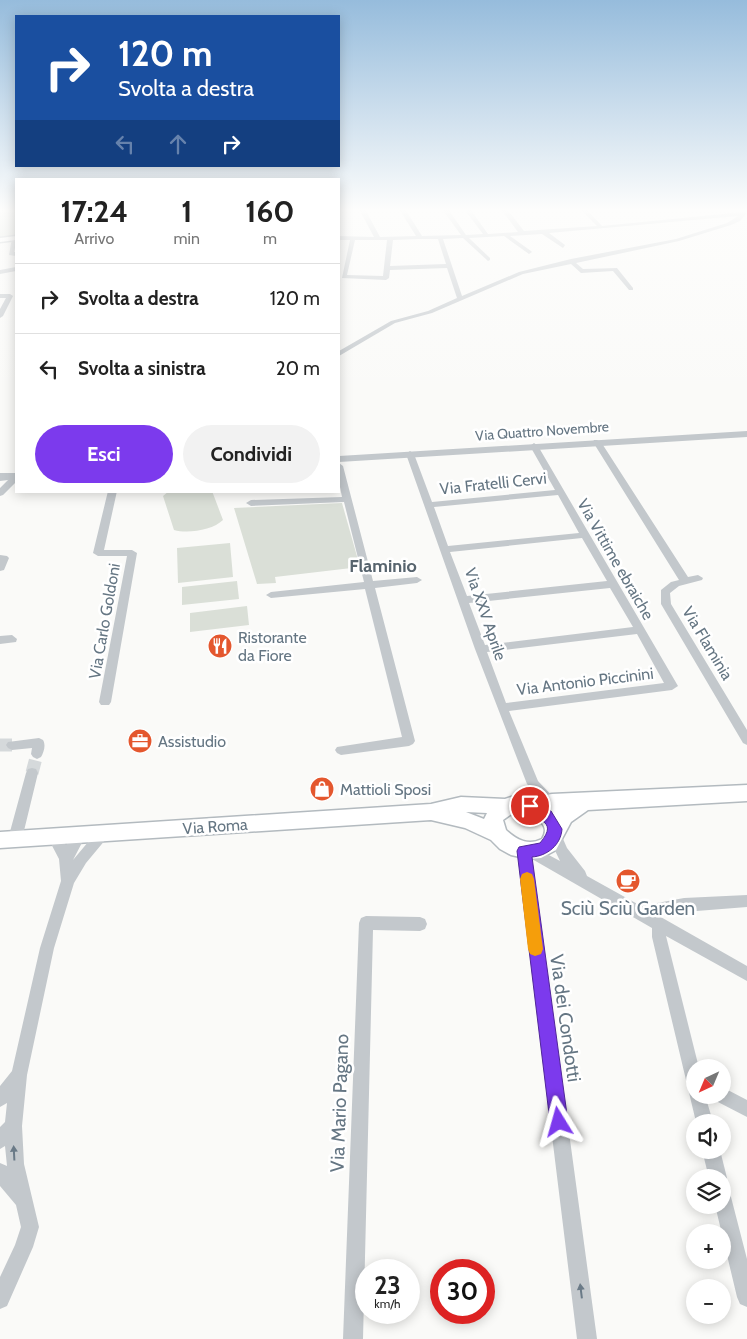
<!DOCTYPE html>
<html lang="it">
<head>
<meta charset="utf-8">
<style>
	body { margin:0; font-family:Cabin,sans-serif; background:#f2f2f2; color:#222; height:100vh; display:flex; flex-direction:column; font-size:19px; white-space:nowrap }
	* { box-sizing:border-box; margin:0 }
	p { font-size:16px; color:#767676 }
	.icon { flex:none; width:28px; height:28px; fill:none; stroke:currentColor; stroke-width:2; stroke-linecap:round; stroke-linejoin:round }
	.map { position:relative; flex:1; overflow:hidden }
	.details { position:absolute; left:15px; top:178px; width:325px; height:315px; display:flex; flex-direction:column; background:#fff; border-radius:0px; box-shadow:0 2px 12px #0003 }
	.details>* { flex:none }
	.hud { position:absolute; left:15px; top:15px; width:325px; height:152px; border-radius:0px; box-shadow:0 2px 12px #0003; background:#1a4fa0; color:#fff; overflow:hidden }
	.needle { width:32px; rotate:224deg }
	.fabs { position:absolute; left:686px; top:1059px; display:grid; gap:10px }
	.fabs a { display:grid; place-items:center; width:45px; height:45px; border-radius:50%; background:#fff; box-shadow:0 2px 12px #0003; font-size:25px }
	.speed { position:absolute; left:355px; top:1259px; display:flex; gap:10px; font-size:25px; font-weight:700; text-align:center }
	.speed>* { display:grid; place-content:center; width:65px; height:65px; border-radius:50%; background:#fff; box-shadow:0 2px 12px #0003; line-height:1 }
	.speed small { font-size:12px; font-weight:400 }
	.speed .limit { border:8px solid #d22; background:#fff; color:#111 }
	.pin { position:absolute; display:grid; place-items:center; width:42px; height:42px; color:#fff; margin:-21px; border:2px solid #fff; border-radius:50%; box-shadow:0 1px 5px #0007 }
	.me { position:absolute; width:55px; margin:-28px; rotate:352deg; stroke-linejoin:round; filter:drop-shadow(0 0 4px #0008) }
	.turn { display:flex; align-items:center; gap:18px; height:105px; padding:0 20px; font-size:22px }
	.turn .icon { width:65px; height:65px; stroke-width:2.5 }
	.turn b { display:block; font-size:35px; line-height:42px }
	.lanes { display:flex; align-items:center; height:48px; padding:0 20px; background:#0003; justify-content:center; gap:25px; direction:ltr }
	.lanes .off { opacity:.35 }
	.eta { display:flex; justify-content:space-evenly; align-items:center; height:85px; text-align:center }
	.eta b { font-size:30px; font-weight:700; line-height:35px }
	.action { display:flex; gap:10px; margin-top:auto; padding:10px 20px }
	.action a { flex:1; height:58px; border-radius:30px; background:#7c3aed; color:#fff; font-size:20px; font-weight:700; line-height:58px; text-align:center }
	.action a+a { background:#f2f2f2; color:#222 }
	ul { padding:0; list-style:none }
	li { display:flex; align-items:center; gap:15px; height:70px; padding:0 20px; border-top:1px solid #e0e0e0 }
	li div { flex:1 }
	li b { display:block; font-size:19px }
	li em { font-style:normal }
	.map>svg:first-child { display:block }
	.green { fill:#dadfd7 }
	.lines { fill:none; stroke-linecap:round; stroke-linejoin:round }
	.minor-tunnel { stroke:#d5d9db; stroke-width:13; stroke-dasharray:13 7; stroke-linecap:butt }
	.secondary-casing { stroke:#b3babf; stroke-width:3 }
	.minor { fill:#c3c8cc; fill-rule:evenodd }
	.tertiary { fill:#c3c8cc; fill-rule:evenodd }
	.secondary { fill:#fff; fill-rule:evenodd }
	.oneway { fill:#6a7a87 }
	.route { fill:#7c3aed; stroke:#51269a }
	.slow { fill:#f59e0b }
	.labels { text-anchor:middle; stroke-width:5; stroke-linejoin:round; paint-order:stroke }
	.far-street-label { font-size:14px; fill:#657683; stroke:#fff }
	.street-label { font-size:16px; fill:#657683; stroke:#fff }
	.poi-label { font-size:16px; fill:#657683; stroke:#fff; text-anchor:start }
	.neighbourhood-label { font-size:18px; font-weight:bold; fill:#57646e; stroke:#fff }
	.near-poi-label { font-size:19px; fill:#657683; stroke:#fff }
	.near-street-label { font-size:19px; fill:#657683; stroke:#fff }
</style>
</head>
<body>
<div class="map">
<svg width="747" height="1339" viewBox="0 0 747 1339">
	<rect width="100%" height="100%" fill="#fafaf8"/>
	<!-- green -->
	<path class="green" d="M 0,209 L 16,209 L 16,236 L 0,238 Z
		M 169,491 L 212,491 L 223,520 C 213,530 188,534 174,530 L 163,496 Z
		M 342,503 L 360,567 L 275,577 L 276,583 L 257,584 L 234,508 Z
		M 230,543 L 233,577 L 178,583 L 177,548 Z
		M 237,581 L 239,599 L 182,605 L 182,587 Z
		M 247,606 L 249,625 L 190,632 L 190,613 Z"/>
	<g class="lines">
		<!-- minor-tunnel -->
		<path class="minor-tunnel" d="M 0,745 L 12,745
			M 32,773 L 37,754"/>
		<defs>
			<path id="secondary" d="M 16,236 L 16,240 L 0,242 L 0,238 Z
				M 747,785 L 747,801 L 588,810 L 571,822 L 556,850 L 541,858 L 529,859 L 511,855 L 500,849 L 491,840 L 465,828 L 431,820 L 0,848 L 0,832 L 431,804 L 461,797 L 505,799 L 511,797 L 530,798 L 552,794 ZM 466,812 L 487,813 L 484,819 ZM 513,813 C 526,812 554,821 542,839 C 528,846 517,840 506,830 L 503,820 Z"/>
		</defs>
		<!-- secondary casing -->
		<use href="#secondary" class="secondary-casing"/>
		<!-- minor -->
		<path class="minor" d="M 359,209 L 365,209 L 380,237 L 416,236 L 399,209 L 405,209 L 422,236 L 461,235 L 442,209 L 448,209 L 466,235 L 483,234 L 464,209 L 470,209 L 488,234 L 518,232 L 501,209 L 507,209 L 524,231 L 597,226 L 580,209 L 586,209 L 602,226 L 743,212 L 746,214 L 740,221 L 731,225 L 679,241 L 576,263 L 583,269 L 617,268 L 633,288 L 633,290 L 629,290 L 613,271 L 581,273 L 571,264 L 523,274 L 432,313 L 395,323 L 339,356 L 339,351 L 391,321 L 428,311 L 457,298 L 447,268 L 390,270 L 389,278 L 386,280 L 342,278 L 350,240 L 339,240 L 339,236 L 374,237 ZM 738,216 L 727,223 L 676,239 L 571,259 L 519,272 L 462,296 L 443,239 L 463,238 L 488,261 L 490,260 L 490,258 L 469,238 L 504,236 L 529,254 L 532,252 L 531,251 L 510,236 L 542,234 L 563,248 L 565,245 L 549,233 ZM 419,239 L 438,239 L 446,264 L 390,266 L 393,240 ZM 355,240 L 387,240 L 383,276 L 347,275 Z
			M 15,236 L 16,244 L 14,252 L 16,252 L 16,256 L 9,255 L 12,238 Z
			M 16,267 L 16,271 L 0,274 L 0,270 Z
			M 0,294 L 10,294 L 13,296 L 3,316 L 0,318 L 0,309 L 6,298 L 0,298 Z
			M 594,440 L 597,440 L 601,442 L 688,577 L 698,575 L 703,578 L 702,580 L 679,586 L 670,593 L 671,604 L 747,730 L 747,745 L 743,743 L 661,604 L 661,590 L 671,582 L 679,580 L 593,442 Z
			M 534,443 L 538,446 L 678,686 L 672,690 L 509,711 L 538,781 L 558,802 L 557,806 L 552,807 L 547,806 L 527,784 L 475,649 L 406,454 L 410,451 L 414,454 L 432,502 L 555,490 L 530,446 ZM 558,495 L 579,533 L 448,546 L 434,507 ZM 582,538 L 607,581 L 467,596 L 450,552 ZM 610,588 L 633,627 L 485,645 L 469,603 ZM 637,634 L 664,683 L 506,703 L 487,652 Z
			M 339,463 L 343,466 L 373,581 L 417,577 L 422,580 L 417,583 L 375,588 L 415,741 L 413,744 L 409,746 L 341,755 L 337,753 L 335,750 L 337,747 L 402,737 L 365,589 L 271,598 L 266,595 L 271,592 L 364,582 L 344,502 L 251,506 L 246,503 L 251,500 L 342,497 L 339,482 Z
			M 16,474 L 16,482 L 3,495 L 0,496 L 0,488 L 13,475 Z
			M 108,491 L 117,491 L 104,550 L 132,550 L 137,553 L 111,702 L 109,705 L 101,705 L 99,702 L 127,556 L 98,556 L 93,553 Z
			M 0,555 L 7,556 L 9,558 L 4,570 L 0,571 Z
			M 12,635 L 17,639 L 16,642 L 0,644 L 0,636 Z
			M 39,738 L 43,740 C 46,745 44,752 41,757 L 37,759 L 33,757 L 31,754 L 32,748 L 12,750 L 8,748 L 6,745 L 8,742 Z
			M 32,768 L 36,769 L 38,773 L 22,839 L 20,843 L 15,845 L 10,843 L 8,839 L 26,773 L 28,769 Z
			M 104,827 L 109,829 L 111,833 L 86,863 L 74,883 L 54,948 L 27,1075 L 22,1126 L 24,1164 L 39,1227 L 33,1247 L 7,1306 L 0,1309 L 0,1277 L 15,1245 L 21,1227 L 16,1205 L 0,1186 L 0,1163 L 7,1166 L 5,1146 L 0,1149 L 0,1127 L 5,1122 L 7,1103 L 0,1107 L 0,1086 L 12,1071 L 40,948 L 61,881 L 59,859 L 47,836 L 49,832 L 54,830 L 59,832 L 66,845 L 74,831 L 79,829 L 84,831 L 86,835 L 73,860 L 99,829 Z
			M 555,830 L 560,832 L 567,848 L 585,871 L 587,876 L 641,906 L 684,898 L 747,895 L 747,907 L 684,912 L 659,916 L 747,966 L 747,981 L 666,936 L 699,1068 L 695,1068 L 695,1095 L 705,1095 L 713,1122 L 696,1122 L 652,937 L 652,928 L 532,859 L 597,1339 L 577,1339 L 517,851 L 519,847 L 530,845 L 560,861 L 548,836 L 550,832 Z
			M 366,916 L 420,917 L 425,919 L 427,924 L 425,929 L 420,931 L 373,930 L 363,1339 L 343,1339 L 359,923 L 361,918 Z
			M 722,1087 L 747,1100 L 747,1117 L 716,1101 L 714,1095 L 722,1095 Z
			M 702,1150 L 720,1150 L 727,1178 L 724,1184 L 722,1185 L 722,1178 L 709,1178 Z
			M 722,1188 L 728,1191 L 731,1197 L 747,1259 L 747,1307 L 740,1304 L 737,1297 L 715,1205 L 722,1205 Z"/>
		<!-- tertiary -->
		<path class="tertiary" d="M 747,431 L 747,437 L 339,462 L 339,456 Z
			M 0,473 L 16,473 L 16,479 L 0,481 Z"/>
		<!-- secondary -->
		<use href="#secondary" class="secondary"/>
	</g>
	<!-- one-way arrows -->
	<defs><path id="oneway-solid" d="M-6-.8H1V-3.2L6.5 0L1 3.2V.8H-6Z" transform="scale(1.25)"/></defs>
	<g class="oneway">
		<use href="#oneway-solid" transform="translate(14 1153) rotate(-93)"/>
		<use href="#oneway-solid" transform="translate(581 1291) rotate(-97)"/>
	</g>
	<!-- sky -->
	<linearGradient id="sky" x2="0" y2="1"><stop stop-color="#96bcdc"/><stop offset="0.53" stop-color="#fdfdfc"/><stop offset="1" stop-color="#fdfdfc" stop-opacity="0"/></linearGradient>
	<rect width="747" height="396" fill="url(#sky)"/>
	<!-- route -->
	<path class="route" d="M 530,801 L 551,811 L 562,829 C 561,845 547,856 532,857 L 568,1122 L 565,1128 L 559,1131 L 553,1128 L 550,1122 L 517,851 L 519,847 L 540,843 C 561,818 532,822 524,806 L 526,802 Z"/>
	<!-- slow -->
	<path class="slow" d="M 527,872 L 532,874 L 534,879 L 543,949 L 541,954 L 535,956 L 530,954 L 528,949 L 520,879 L 522,874 Z"/>
	<!-- icons -->
	<defs>
		<symbol id="restaurant-disc" viewBox="-11 -11 22 22"><circle r="9.5" fill="#e4572e" stroke="#fff"/><path d="M-5-6h1v4h1v-4h1v4h1v-4h1v5L-1.5 .5V6h-2V.5L-5-1ZM5-6V6H3V1.5H1.5Q1.5-4 5-6Z" fill="#fff"/></symbol>
		<symbol id="office-disc" viewBox="-11 -11 22 22"><circle r="9.5" fill="#e4572e" stroke="#fff"/><path d="M-6-3h4V-5.5h4V-3h4V5H-6ZM-1-4.5V-3h2v-1.5ZM-6 0V1H6V0Z" fill="#fff"/></symbol>
		<symbol id="shop-disc" viewBox="-11 -11 22 22"><circle r="9.5" fill="#e4572e" stroke="#fff"/><path d="M-5-2.5h2.3a2.7 3.5 0 0 1 5.4 0H5L5.5 6h-11ZM-1.5-2.5h3a1.5 2.3 0 0 0-3 0Z" fill="#fff"/></symbol>
		<symbol id="cafe-disc" viewBox="-11 -11 22 22"><circle r="9.5" fill="#e4572e" stroke="#fff"/><path d="M-5.5-4.5H6V0H3Q3 3.5 0 3.5H-2.5Q-5.5 3.5-5.5 0ZM3-3.2v2h1.7v-2ZM-6 4.5H4V6H-6Z" fill="#fff"/></symbol>
	</defs>
	<g fill-rule="evenodd">
		<use href="#restaurant-disc" x="206" y="632" width="28" height="28"/>
		<use href="#office-disc" x="126" y="727" width="28" height="28"/>
		<use href="#shop-disc" x="308" y="775" width="28" height="28"/>
		<use href="#cafe-disc" x="614" y="867" width="28" height="28"/>
	</g>
	<g class="labels">
		<!-- far-street labels -->
		<g class="far-street-label">
			<text transform="translate(542 431) rotate(-4)" y="5">Via Quattro Novembre</text>
		</g>
		<!-- street labels -->
		<g class="street-label">
			<text transform="translate(493 483) rotate(-6)" y="6">Via Fratelli Cervi</text>
			<text transform="translate(616 559) rotate(60)" y="6">Via Vittime ebraiche</text>
			<text transform="translate(486 614) rotate(71)" y="6">Via XXV Aprile</text>
			<text transform="translate(104 621) rotate(-80)" y="6">Via Carlo Goldoni</text>
			<text transform="translate(708 643) rotate(59)" y="6">Via Flaminia</text>
			<text transform="translate(585 681) rotate(-7)" y="6">Via Antonio Piccinini</text>
			<text transform="translate(215 826) rotate(-4)" y="6">Via Roma</text>
		</g>
		<!-- poi labels -->
		<g class="poi-label">
			<text x="238" y="643">Ristorante<tspan x="238" dy="18">da Fiore</tspan></text>
			<text x="158" y="747">Assistudio</text>
			<text x="340" y="795">Mattioli Sposi</text>
		</g>
		<!-- neighbourhood labels -->
		<g class="neighbourhood-label">
			<text x="383" y="572">Flaminio</text>
		</g>
		<!-- near-poi labels -->
		<g class="near-poi-label">
			<text x="628" y="915">Sciù Sciù Garden</text>
		</g>
		<!-- near-street labels -->
		<g class="near-street-label">
			<text transform="translate(566 1018) rotate(82)" y="7">Via dei Condotti</text>
			<text transform="translate(339 1103) rotate(-88)" y="7">Via Mario Pagano</text>
		</g>
	</g>
</svg>
<div class="fabs">
<a><svg class="needle" viewBox="-14 -14 28 28"><path d="M0-13l5 13h-10z" fill="#e53935"/><path d="M0 13l5-13h-10z" fill="#767676"/></svg></a>
<a><svg class="icon" aria-label="sound" viewBox="0 0 24 24"><path d="M4 9h4l5-4v14l-5-4H4zM17 9q2 3 0 6"/></svg></a>
<a><svg class="icon" aria-label="layers" viewBox="0 0 24 24"><path d="M12 4l9 5-9 5-9-5zM3 14l9 5 9-5"/></svg></a>
<a>+</a>
<a>−</a>
</div>
<div class="speed"><div>23<small>km/h</small></div><div class="limit">30</div></div>
<div class="pin" style="left:530px;top:806px;background:#d93025"><svg class="icon" aria-label="arrive" viewBox="0 0 24 24"><path d="M6 21V4h12l-3 4 3 4H6"/></svg></div>
<svg class="me" style="left:559px;top:1122px" viewBox="-20 -20 40 40"><path d="M0-17L14 15 0 8-14 15z" fill="#7c3aed" stroke="#fff" stroke-width="4"/></svg>
<div class="hud">
<div class="turn"><svg class="icon" aria-label="right" viewBox="0 0 24 24"><path d="M7 20v-9h11M14 6l5 5-5 5"/></svg><div><b>120 m</b>Svolta a destra</div></div>
<div class="lanes"><svg class="icon off" aria-label="left" viewBox="0 0 24 24"><path d="M17 20v-9H6M10 6l-5 5 5 5"/></svg><svg class="icon off" aria-label="ahead" viewBox="0 0 24 24"><path d="M12 20V5M6 11l6-6 6 6"/></svg><svg class="icon" aria-label="right" viewBox="0 0 24 24"><path d="M7 20v-9h11M14 6l5 5-5 5"/></svg></div>
</div>
<section class="details">
<div class="eta">
<div><b>17:24</b><p>Arrivo</p></div>
<div><b>1</b><p>min</p></div>
<div><b>160</b><p>m</p></div>
</div>
<ul>
<li><svg class="icon" aria-label="right" viewBox="0 0 24 24"><path d="M7 20v-9h11M14 6l5 5-5 5"/></svg><div><b>Svolta a destra</b></div><em>120 m</em></li>
<li><svg class="icon" aria-label="left" viewBox="0 0 24 24"><path d="M17 20v-9H6M10 6l-5 5 5 5"/></svg><div><b>Svolta a sinistra</b></div><em>20 m</em></li>
</ul>
<div class="action"><a>Esci</a><a>Condividi</a></div>
</section>
</div>
</body>
</html>
